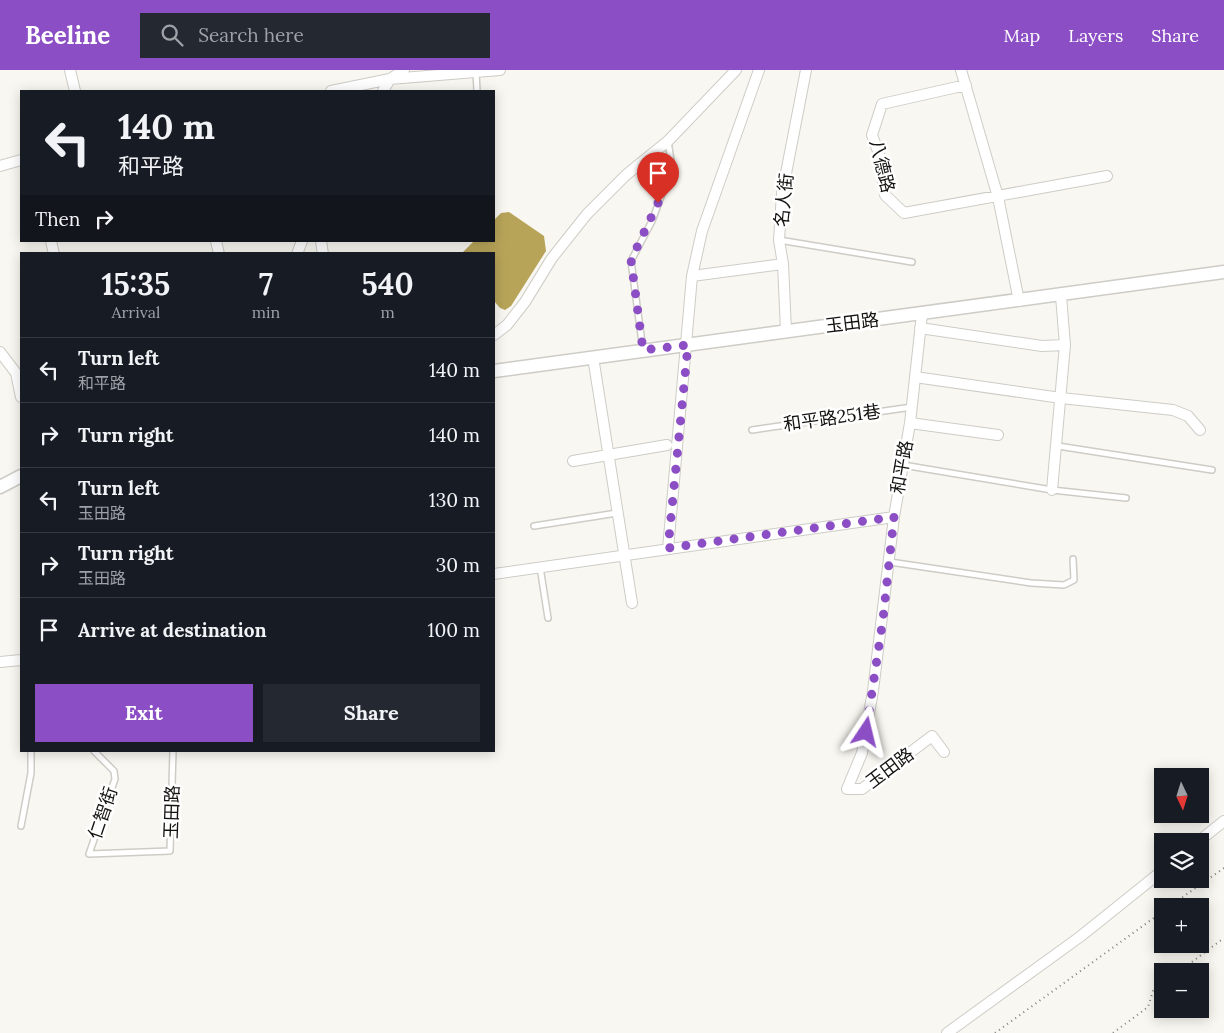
<!DOCTYPE html>
<html lang="en">
<head>
<meta charset="utf-8">
<style>
	body { margin:0; font-family:Lora,"Noto Sans TC",serif; background:#242831; color:#f1f3f6; height:100vh; display:flex; flex-direction:column; font-size:19px; white-space:nowrap }
	* { box-sizing:border-box; margin:0 }
	p { font-size:16px; color:#9ea1a6 }
	.icon { flex:none; width:28px; height:28px; fill:none; stroke:currentColor; stroke-width:2; stroke-linecap:round; stroke-linejoin:round }
	.map { position:relative; flex:1; overflow:hidden }
	.side { position:absolute; left:20px; top:182px; width:475px; height:500px; display:flex; flex-direction:column; background:#171b24; border-radius:0px; box-shadow:0 2px 12px #0003 }
	.side>* { flex:none }
	.top-card { position:absolute; left:20px; top:20px; width:475px; height:152px; border-radius:0px; box-shadow:0 2px 12px #0003; background:#171b24; color:#f1f3f6; overflow:hidden }
	.needle { width:32px; rotate:176deg }
	.tools { position:absolute; left:1154px; top:698px; display:grid; gap:10px }
	.tools a { display:grid; place-items:center; width:55px; height:55px; border-radius:0px; background:#171b24; box-shadow:0 2px 12px #0003; font-size:25px }
	.pin { position:absolute; display:grid; place-items:center; width:42px; height:42px; color:#fff; margin:-51px -21px; border-radius:50% 50% 50% 0; rotate:-45deg; box-shadow:0 0 5px #0007 }
	.pin .icon { rotate:45deg }
	.me { position:absolute; width:55px; margin:-28px; rotate:10deg; stroke-linejoin:round; filter:drop-shadow(0 0 4px #0008) }
	.turn { display:flex; align-items:center; gap:18px; height:105px; padding:0 15px; font-size:22px }
	.turn .icon { width:65px; height:65px; stroke-width:2.5 }
	.turn b { display:block; font-size:35px; line-height:42px }
	.then { display:flex; align-items:center; height:48px; padding:0 15px; background:#0003; gap:10px; font-size:19px }
	.eta { display:flex; justify-content:space-evenly; align-items:center; height:85px; text-align:center }
	.eta b { font-size:30px; font-weight:700; line-height:35px }
	.primary-button { display:flex; gap:10px; margin-top:auto; padding:10px 15px }
	.primary-button a { flex:1; height:58px; border-radius:0px; background:#8b4ec4; color:#fff; font-size:20px; font-weight:700; line-height:58px; text-align:center }
	.primary-button a+a { background:#242831; color:#f1f3f6 }
	ul { padding:0; list-style:none }
	li { display:flex; align-items:center; gap:15px; height:65px; padding:0 15px; border-top:1px solid #363941 }
	li div { flex:1 }
	li b { display:block; font-size:19px }
	li em { font-style:normal }
	header { display:flex; align-items:center; gap:30px; box-sizing:border-box; height:70px; padding:0 25px; background:#8b4ec4; color:#fff }
	header strong { font-size:24px }
	nav { display:flex; gap:28px; margin-inline-start:auto; font-size:18px }
	.search { width:350px; height:45px; background:#242831; display:flex; align-items:center; gap:12px; box-sizing:border-box; padding:0 18px; border-radius:0px; color:#9ea1a6; font-size:19px }
	.map>svg:first-child { display:block }
	.water { fill:#b8a459 }
	.lines { fill:none; stroke-linecap:round; stroke-linejoin:round }
	.service-casing { stroke:#ceccc6; stroke-width:8 }
	.minor-casing { stroke:#ceccc6; stroke-width:12 }
	.tertiary-casing { stroke:#ceccc6; stroke-width:15 }
	.path { stroke:#7f7e7a; stroke-width:2; stroke-dasharray:1 4; stroke-linecap:butt }
	.service { stroke:#fff; stroke-width:5 }
	.minor { stroke:#fff; stroke-width:10 }
	.tertiary { stroke:#fff; stroke-width:12 }
	.route { stroke:#8b4ec4; stroke-width:9; stroke-dasharray:0 16.2 }
	.labels { text-anchor:middle; stroke-width:5; stroke-linejoin:round; paint-order:stroke }
	.street-label { font-size:18px; fill:#141311; stroke:#fff }
</style>
</head>
<body>
<header>
<strong>Beeline</strong>
<div class="search"><svg class="icon" aria-label="search" viewBox="0 0 24 24"><circle cx="10" cy="10" r="6"/><path d="M15 15l6 6"/></svg>Search here</div>
<nav><a>Map</a><a>Layers</a><a>Share</a></nav>
</header>
<div class="map">
<svg width="1224" height="963" viewBox="0 0 1224 963">
	<rect width="100%" height="100%" fill="#f9f7f1"/>
	<!-- water -->
	<path class="water" d="M 509,142 L 544,166 L 546,181 L 511,236 L 505,240 L 500,238 L 494,231 L 494,184 L 461,184 L 474,171 L 494,171 L 494,150 L 501,143 Z"/>
	<g class="lines">
		<defs>
			<path id="service" d="M 476,2 L 477,21
				M 779,170 L 912,192
				M 643,280 L 631,191 L 652,151 L 672,97 L 668,71
				M 752,360 L 912,337
				M 1058,376 L 1212,400
				M 903,395 L 1052,420 L 1126,428
				M 534,456 L 617,443
				M 890,492 L 1031,513 L 1064,515 L 1074,510 L 1073,489
				M 540,497 L 548,548
				M 94,681 L 114,701 L 115,709 L 89,784 L 170,781 L 173,681
				M 21,756 L 31,703 L 31,681"/>
			<path id="minor" d="M 70,0 L 75,21
				M 961,0 L 998,127 L 1019,231
				M 966,15 L 882,34 L 872,65 L 879,84 L 885,125 L 904,143 L 1107,106
				M 331,21 L 390,9 L 500,0
				M 383,21 L 390,9 L 404,0
				M 0,96 L 21,90
				M 51,171 L 54,184
				M 216,171 L 219,184
				M 321,171 L 323,184
				M 297,184 L 302,171
				M 692,206 L 783,194
				M 922,244 L 910,353 L 894,447 L 873,621 L 862,683 L 847,719 L 862,719 L 932,666 L 944,682
				M 920,258 L 1042,276 L 1065,275
				M 786,261 L 783,194 L 779,170 L 782,124 L 806,0
				M 494,265 L 507,255 L 525,232 L 552,188 L 587,144 L 626,105 L 668,71 L 736,0
				M 0,282 L 16,303 L 21,327
				M 593,287 L 632,533
				M 915,307 L 1061,328 L 1173,340 L 1188,346 L 1200,360
				M 910,353 L 998,365
				M 573,391 L 667,375
				M 1052,420 L 1065,275 L 1061,226
				M 668,479 L 692,206 L 702,161 L 759,0
				M 494,504 L 894,447
				M 0,592 L 21,590
				M 1199,771 L 1224,751
				M 947,963 L 1081,866 L 1162,801"/>
			<path id="tertiary" d="M 494,301 L 1224,202
				M 0,417 L 21,406"/>
		</defs>
		<!-- service casing -->
		<use href="#service" class="service-casing"/>
		<!-- minor casing -->
		<use href="#minor" class="minor-casing"/>
		<!-- tertiary casing -->
		<use href="#tertiary" class="tertiary-casing"/>
		<!-- path -->
		<path class="path" d="M 1170,836 L 1224,798
			M 1180,901 L 1224,868
			M 995,963 L 1162,842
			M 1113,963 L 1148,937 L 1153,921 L 1162,914"/>
		<!-- service -->
		<use href="#service" class="service"/>
		<!-- minor -->
		<use href="#minor" class="minor"/>
		<!-- tertiary -->
		<use href="#tertiary" class="tertiary"/>
	</g>
	<g class="lines">
		<!-- route -->
		<path class="route" d="M 658,133 L 631,190 L 643,280 L 688,275 L 668,478 L 894,447 L 883,549 L 866,662"/>
	</g>
	<g class="labels">
		<!-- street labels -->
		<g class="street-label">
			<text transform="translate(882 96) rotate(76)" y="6">八德路</text>
			<text transform="translate(784 130) rotate(-84)" y="6">名人街</text>
			<text transform="translate(852 253) rotate(-7)" y="6">玉田路</text>
			<text transform="translate(832 348) rotate(-8)" y="6">和平路251巷</text>
			<text transform="translate(902 397) rotate(-80)" y="6">和平路</text>
			<text transform="translate(890 698) rotate(-37)" y="6">玉田路</text>
			<text transform="translate(172 742) rotate(-88)" y="6">玉田路</text>
			<text transform="translate(103 743) rotate(-71)" y="6">仁智街</text>
		</g>
	</g>
</svg>
<div class="tools">
<a><svg class="needle" viewBox="-14 -14 28 28"><path d="M0-13l5 13h-10z" fill="#e53935"/><path d="M0 13l5-13h-10z" fill="#9ea1a6"/></svg></a>
<a><svg class="icon" aria-label="layers" viewBox="0 0 24 24"><path d="M12 4l9 5-9 5-9-5zM3 14l9 5 9-5"/></svg></a>
<a>+</a>
<a>−</a>
</div>
<div class="pin" style="left:658px;top:133px;background:#d93025"><svg class="icon" aria-label="arrive" viewBox="0 0 24 24"><path d="M6 21V4h12l-3 4 3 4H6"/></svg></div>
<svg class="me" style="left:866px;top:662px" viewBox="-20 -20 40 40"><path d="M0-17L14 15 0 8-14 15z" fill="#8b4ec4" stroke="#fff" stroke-width="4"/></svg>
<div class="top-card">
<div class="turn"><svg class="icon" aria-label="left" viewBox="0 0 24 24"><path d="M17 20v-9H6M10 6l-5 5 5 5"/></svg><div><b>140 m</b>和平路</div></div>
<div class="then">Then<svg class="icon" aria-label="right" viewBox="0 0 24 24"><path d="M7 20v-9h11M14 6l5 5-5 5"/></svg></div>
</div>
<section class="side">
<div class="eta">
<div><b>15:35</b><p>Arrival</p></div>
<div><b>7</b><p>min</p></div>
<div><b>540</b><p>m</p></div>
</div>
<ul>
<li><svg class="icon" aria-label="left" viewBox="0 0 24 24"><path d="M17 20v-9H6M10 6l-5 5 5 5"/></svg><div><b>Turn left</b><p>和平路</p></div><em>140 m</em></li>
<li><svg class="icon" aria-label="right" viewBox="0 0 24 24"><path d="M7 20v-9h11M14 6l5 5-5 5"/></svg><div><b>Turn right</b></div><em>140 m</em></li>
<li><svg class="icon" aria-label="left" viewBox="0 0 24 24"><path d="M17 20v-9H6M10 6l-5 5 5 5"/></svg><div><b>Turn left</b><p>玉田路</p></div><em>130 m</em></li>
<li><svg class="icon" aria-label="right" viewBox="0 0 24 24"><path d="M7 20v-9h11M14 6l5 5-5 5"/></svg><div><b>Turn right</b><p>玉田路</p></div><em>30 m</em></li>
<li><svg class="icon" aria-label="arrive" viewBox="0 0 24 24"><path d="M6 21V4h12l-3 4 3 4H6"/></svg><div><b>Arrive at destination</b></div><em>100 m</em></li>
</ul>
<div class="primary-button"><a>Exit</a><a>Share</a></div>
</section>
</div>
</body>
</html>
